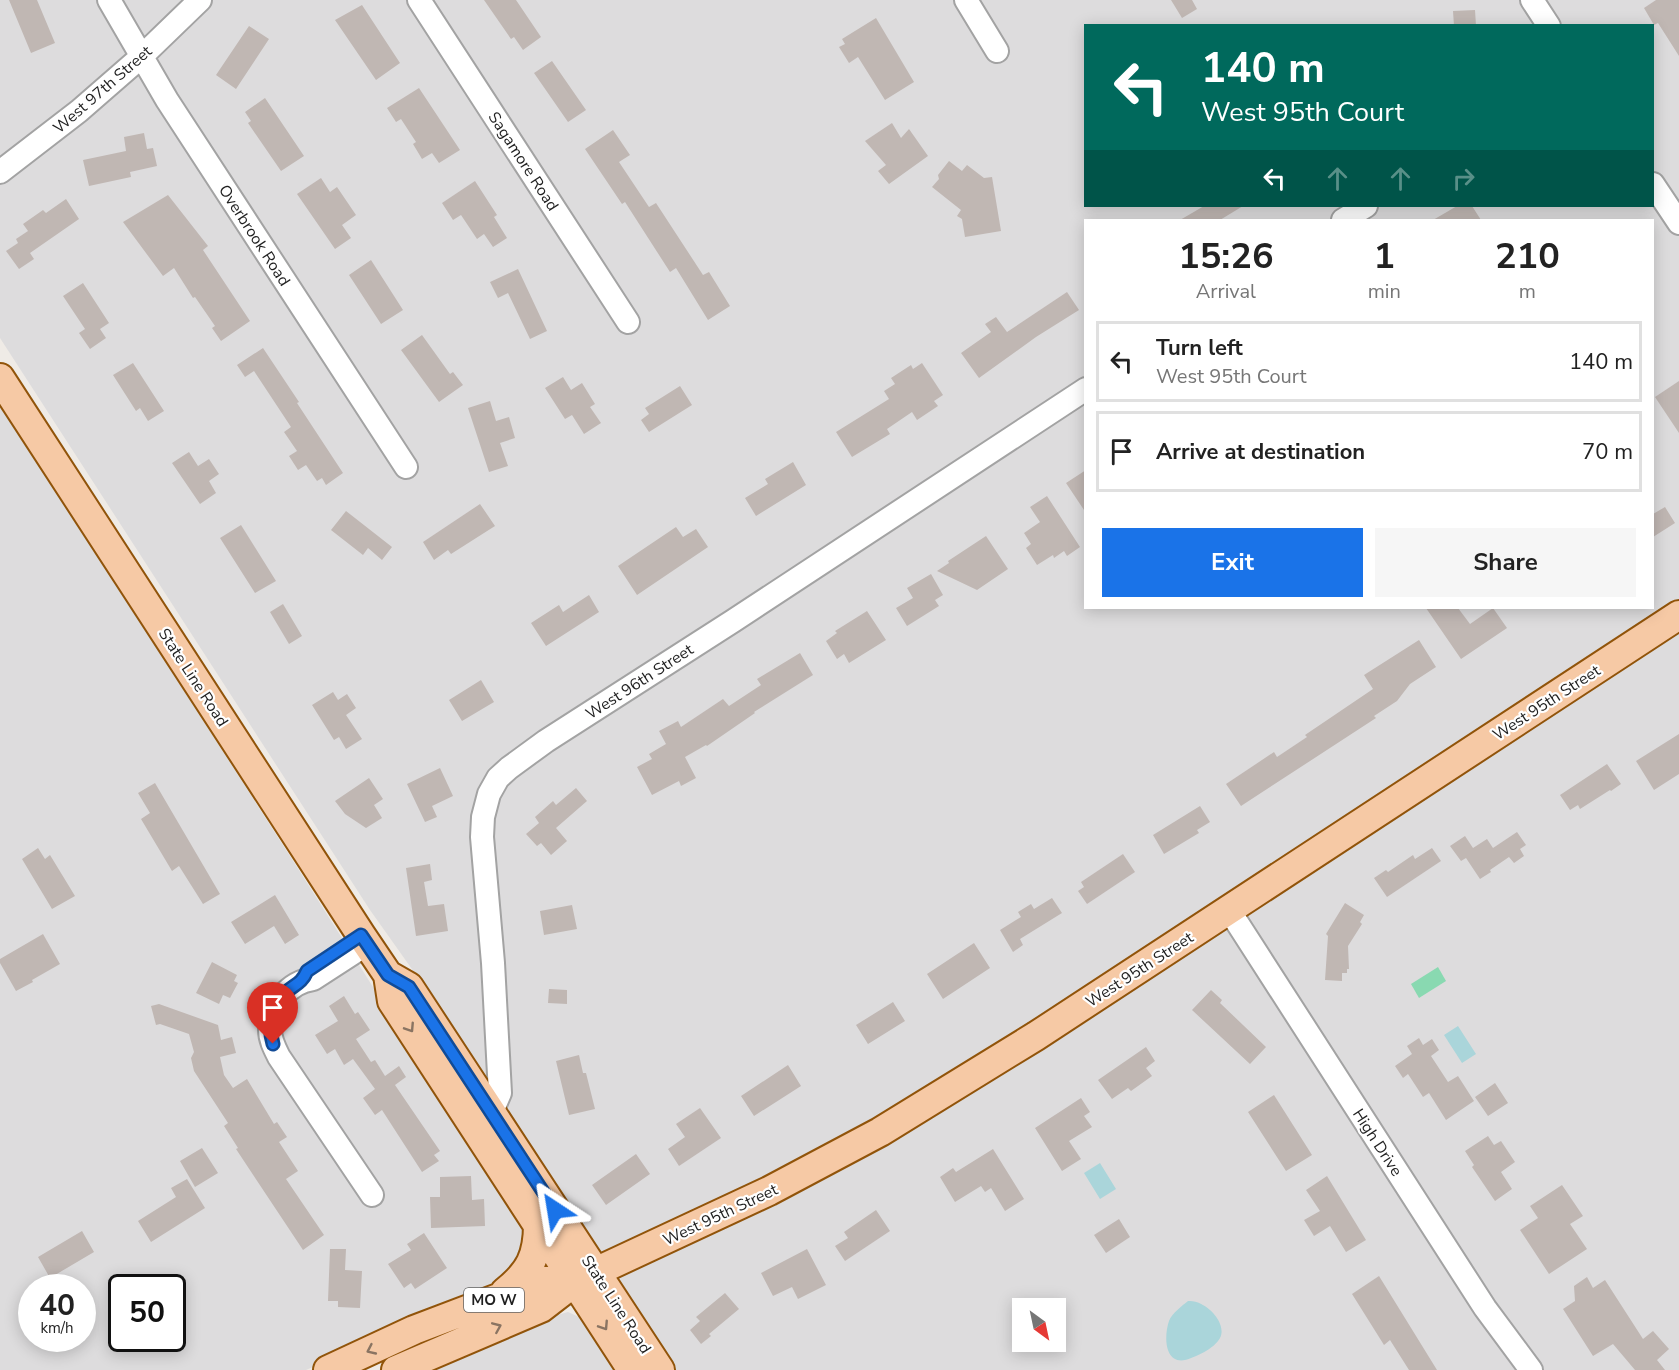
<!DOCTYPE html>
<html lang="en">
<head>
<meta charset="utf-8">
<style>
	body { margin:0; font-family:"Nunito Sans",sans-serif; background:#f6f6f6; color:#222; height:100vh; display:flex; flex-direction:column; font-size:22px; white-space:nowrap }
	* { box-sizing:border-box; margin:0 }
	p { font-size:20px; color:#767676 }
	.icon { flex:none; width:33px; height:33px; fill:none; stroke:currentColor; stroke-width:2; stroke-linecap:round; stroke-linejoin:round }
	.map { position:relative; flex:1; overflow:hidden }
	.side { position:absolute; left:1084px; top:219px; width:570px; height:390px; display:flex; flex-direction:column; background:#fff; border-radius:0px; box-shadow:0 3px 15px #0003 }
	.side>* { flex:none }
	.hud { position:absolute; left:1084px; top:24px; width:570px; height:183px; border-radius:0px; box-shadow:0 3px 15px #0003; background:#00695c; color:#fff; overflow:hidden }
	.needle { width:39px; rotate:147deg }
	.controls { position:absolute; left:1012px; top:1298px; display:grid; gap:12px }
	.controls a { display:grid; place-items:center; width:54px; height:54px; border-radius:0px; background:#fff; box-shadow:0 3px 15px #0003; font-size:30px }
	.speed { position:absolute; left:18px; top:1274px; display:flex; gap:12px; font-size:30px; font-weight:700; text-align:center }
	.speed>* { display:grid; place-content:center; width:78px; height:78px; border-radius:50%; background:#fff; box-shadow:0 3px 15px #0003; line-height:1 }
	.speed small { font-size:15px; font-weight:400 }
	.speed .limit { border:3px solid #111; border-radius:9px; background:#fff; color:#111 }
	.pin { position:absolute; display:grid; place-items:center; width:51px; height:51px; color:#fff; margin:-62px -26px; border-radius:50% 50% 50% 0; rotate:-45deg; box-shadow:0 0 6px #0007 }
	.pin .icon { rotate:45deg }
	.me { position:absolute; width:66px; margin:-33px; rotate:327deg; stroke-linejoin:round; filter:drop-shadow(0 0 4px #0008) }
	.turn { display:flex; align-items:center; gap:21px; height:126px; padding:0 18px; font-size:27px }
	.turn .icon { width:78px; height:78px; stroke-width:2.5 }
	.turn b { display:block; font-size:42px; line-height:51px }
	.lanes { display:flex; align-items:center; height:57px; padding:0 18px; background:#0003; justify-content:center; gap:30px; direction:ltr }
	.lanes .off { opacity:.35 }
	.eta { display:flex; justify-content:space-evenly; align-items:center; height:102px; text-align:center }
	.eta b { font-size:36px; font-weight:700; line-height:42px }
	.button { display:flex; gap:12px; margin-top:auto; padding:12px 18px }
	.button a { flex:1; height:69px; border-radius:0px; background:#1a73e8; color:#fff; font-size:24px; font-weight:700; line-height:69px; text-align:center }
	.button a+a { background:#f6f6f6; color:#222 }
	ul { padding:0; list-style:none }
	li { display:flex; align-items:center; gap:18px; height:81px; margin:0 12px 9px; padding:0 6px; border:3px solid #e0e0e0; border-radius:0px }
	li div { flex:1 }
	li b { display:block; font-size:22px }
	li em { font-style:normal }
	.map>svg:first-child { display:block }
	.residential { fill:#dddcdd; fill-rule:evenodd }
	.pitch { fill:#89d9b1 }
	.water { fill:#aad5da }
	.building { fill:#c0b7b3 }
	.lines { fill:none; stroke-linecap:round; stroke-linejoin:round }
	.minor-casing { stroke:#a3a3a3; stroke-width:26 }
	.major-casing { stroke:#91540a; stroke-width:32 }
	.minor { stroke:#fff; stroke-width:22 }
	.major { stroke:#f6c9a5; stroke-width:28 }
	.oneway { stroke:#8a7462 }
	.route-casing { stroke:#114b97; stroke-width:15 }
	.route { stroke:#1a73e8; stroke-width:10 }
	.labels { text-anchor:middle; stroke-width:4.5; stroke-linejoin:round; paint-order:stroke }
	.shield { fill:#fff; stroke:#626262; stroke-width:1.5 }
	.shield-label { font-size:15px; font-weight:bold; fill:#1f1f1f }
	.street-label { font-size:16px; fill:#1f1f1f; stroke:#fff }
</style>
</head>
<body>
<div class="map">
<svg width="1679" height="1370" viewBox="0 0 1679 1370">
	<rect width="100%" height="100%" fill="#efebe6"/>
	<!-- residential -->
	<path class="residential" d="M 0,0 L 1679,0 L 1679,1370 L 674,1370 L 463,1041 L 370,910 L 0,338 ZM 1086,26 L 1653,26 L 1653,206 L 1086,206 ZM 1086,220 L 1653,220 L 1653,608 L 1086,608 ZM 1023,1308 L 1056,1308 L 1056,1341 L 1023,1341 Z
		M 0,404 L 297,867 L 530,1235 L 531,1247 L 498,1287 L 306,1370 L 0,1370 ZM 32,1287 L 82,1287 L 82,1338 L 32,1338 ZM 122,1287 L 172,1287 L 172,1338 L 122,1338 Z
		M 568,1312 L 579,1317 L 590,1329 L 616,1370 L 423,1370 L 550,1317 Z"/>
	<!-- pitch -->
	<path class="pitch" d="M 1438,967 L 1446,981 L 1419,998 L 1411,984 Z"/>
	<!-- water -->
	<path class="water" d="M 1458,1026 L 1476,1054 L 1462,1063 L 1444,1035 Z
		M 1100,1163 L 1116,1189 L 1100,1199 L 1084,1173 Z
		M 1188,1301 C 1204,1299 1228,1322 1220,1338 C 1214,1349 1196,1357 1185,1360 C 1164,1364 1164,1335 1169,1321 C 1172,1313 1182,1306 1188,1301 Z"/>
	<!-- building -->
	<path class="building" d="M 9,0 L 37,0 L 55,43 L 31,53 Z
		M 484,0 L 516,0 L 541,37 L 523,50 L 514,37 L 511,39 Z
		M 1171,0 L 1192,0 L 1197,9 L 1182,18 Z
		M 1656,0 L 1679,0 L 1679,56 L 1658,23 L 1654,25 L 1644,8 Z
		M 362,5 L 400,63 L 376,80 L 335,20 Z
		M 1475,10 L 1476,26 L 1454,26 L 1453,11 Z
		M 876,18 L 914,82 L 885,100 L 858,57 L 849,63 L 839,47 L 845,44 L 842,39 Z
		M 249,26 L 269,39 L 236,89 L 216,75 Z
		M 552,61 L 586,110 L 568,122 L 534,73 Z
		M 419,88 L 460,150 L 439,163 L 432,153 L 422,159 L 413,144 L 416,142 L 401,119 L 396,122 L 387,108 Z
		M 265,98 L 304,156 L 281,171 L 248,123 L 251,121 L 245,112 Z
		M 892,123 L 901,138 L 909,129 L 928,156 L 889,184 L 878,171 L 886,165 L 865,141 Z
		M 613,130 L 630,155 L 619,162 L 649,207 L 656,203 L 703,275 L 709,272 L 730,306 L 708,320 L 676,268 L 670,272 L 625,202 L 622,204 L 585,149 Z
		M 144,133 L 147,149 L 153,148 L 157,166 L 130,172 L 131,177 L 89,186 L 83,160 L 126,151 L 124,137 Z
		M 949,161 L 962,171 L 967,165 L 984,178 L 992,177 L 1001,231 L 965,237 L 962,219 L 957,216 L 961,210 L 932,187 L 939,179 L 938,175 Z
		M 321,178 L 330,192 L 337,187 L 356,215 L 342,225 L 351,238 L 335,249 L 297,194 Z
		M 475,181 L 497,215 L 494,217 L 507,238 L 493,247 L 484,234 L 477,239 L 461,215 L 453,220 L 442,203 Z
		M 168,195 L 208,246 L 203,250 L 250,321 L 221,341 L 212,328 L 215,326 L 195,297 L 193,298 L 174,268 L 163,276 L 123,222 Z
		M 66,199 L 79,219 L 30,253 L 34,259 L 19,269 L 6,251 L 18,243 L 16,239 L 28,231 L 23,224 L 43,210 L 46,213 Z
		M 1204,206 L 1243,206 L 1220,220 L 1180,220 Z
		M 1457,206 L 1472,206 L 1481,220 L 1433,220 Z
		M 371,260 L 403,310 L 381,324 L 349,275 Z
		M 518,269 L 547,331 L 530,339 L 508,293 L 498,298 L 490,282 Z
		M 83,283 L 109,323 L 100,329 L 106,338 L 90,349 L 79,333 L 85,329 L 63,296 Z
		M 1067,292 L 1079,310 L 1036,337 L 979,378 L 961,353 L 991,332 L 985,324 L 996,317 L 1007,332 Z
		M 422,335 L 450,374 L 453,372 L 463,385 L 439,402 L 401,350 Z
		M 263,348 L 299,402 L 297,403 L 343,473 L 326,485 L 322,478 L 317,481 L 306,465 L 298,470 L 289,456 L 297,451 L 284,432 L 291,427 L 254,371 L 245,377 L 237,365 Z
		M 133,363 L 164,411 L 148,421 L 140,408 L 136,411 L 113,375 Z
		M 922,363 L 943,395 L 934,401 L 938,406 L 917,420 L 912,412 L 887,429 L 890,434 L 852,457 L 836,432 L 889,399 L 884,391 L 895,384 L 891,378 L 911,365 L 913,369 Z
		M 563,377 L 571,390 L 582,383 L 595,404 L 590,407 L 601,423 L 584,434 L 572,415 L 565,419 L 545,388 Z
		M 1679,381 L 1679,433 L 1655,397 Z
		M 680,386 L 692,405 L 649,432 L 641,420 L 649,414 L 645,408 Z
		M 490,401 L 496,421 L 509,417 L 515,438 L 500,443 L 508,466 L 489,472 L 468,408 Z
		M 189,452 L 198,466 L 209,459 L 219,474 L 209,481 L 216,493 L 200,504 L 172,463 Z
		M 793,462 L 806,485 L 756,516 L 745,498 L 768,484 L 765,479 Z
		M 1086,470 L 1086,513 L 1066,483 Z
		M 1047,496 L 1080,547 L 1067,556 L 1064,551 L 1054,558 L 1053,555 L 1037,565 L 1026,548 L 1031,544 L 1024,533 L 1040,522 L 1030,507 Z
		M 480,504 L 495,526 L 451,554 L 448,550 L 434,560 L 423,542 Z
		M 1665,507 L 1675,523 L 1653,537 L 1653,514 Z
		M 346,511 L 392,547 L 382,560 L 368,548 L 363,555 L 331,530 Z
		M 241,525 L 276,581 L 255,593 L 220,538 Z
		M 676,527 L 683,537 L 696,529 L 708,547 L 637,595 L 618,566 Z
		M 986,536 L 1008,569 L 977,590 L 937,571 L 949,563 L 948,561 Z
		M 931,574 L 943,595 L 935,600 L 939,606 L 907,626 L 896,608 L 913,598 L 907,588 Z
		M 589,595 L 599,612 L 546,646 L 531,623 L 559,605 L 563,612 Z
		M 283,604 L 302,636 L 289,644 L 270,612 Z
		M 1426,608 L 1458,608 L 1470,624 L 1493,608 L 1507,628 L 1461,659 Z
		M 867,611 L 886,640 L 849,663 L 844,654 L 837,659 L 826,641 L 837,633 L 835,631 Z
		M 1419,640 L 1436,667 L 1410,684 L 1397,701 L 1374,716 L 1376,718 L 1241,806 L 1226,784 L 1274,752 L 1277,757 L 1307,737 L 1305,735 L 1373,689 L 1364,675 Z
		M 800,653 L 813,675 L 754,712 L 755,713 L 707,746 L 706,745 L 685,757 L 696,778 L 681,786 L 679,781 L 652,795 L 637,767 L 652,759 L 649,754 L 666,744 L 659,731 L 678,721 L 681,727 L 723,699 L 729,706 L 761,685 L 757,679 Z
		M 481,680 L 494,702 L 462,721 L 449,700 Z
		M 333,692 L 338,700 L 347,694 L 356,708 L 346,715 L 362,739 L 346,749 L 339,737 L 334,740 L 312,705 Z
		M 1679,734 L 1679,774 L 1654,790 L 1636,761 Z
		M 1607,764 L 1621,784 L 1611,791 L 1610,790 L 1580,809 L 1578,805 L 1570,810 L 1560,795 Z
		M 440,768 L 453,796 L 432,806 L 437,817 L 425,822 L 407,784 Z
		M 369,778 L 383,799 L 374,805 L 382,818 L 366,828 L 345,814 L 335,801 Z
		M 155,783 L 220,894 L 203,904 L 179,866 L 172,871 L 141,819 L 150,813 L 138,793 Z
		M 576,788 L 587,801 L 556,828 L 567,841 L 551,855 L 541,843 L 537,846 L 526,834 L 539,823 L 535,817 L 553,801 L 556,805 Z
		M 1200,806 L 1210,822 L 1197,830 L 1199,833 L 1164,854 L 1153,835 Z
		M 1517,832 L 1526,845 L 1520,849 L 1524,856 L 1514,863 L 1509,857 L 1490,870 L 1491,872 L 1480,879 L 1466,858 L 1461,861 L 1450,846 L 1465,836 L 1473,848 L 1487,839 L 1493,848 Z
		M 38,848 L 45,859 L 50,855 L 75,896 L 52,909 L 22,859 Z
		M 1432,848 L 1441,861 L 1387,897 L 1374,878 L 1386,870 L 1388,872 L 1413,855 L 1415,859 Z
		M 1123,854 L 1135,872 L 1087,904 L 1078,891 L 1084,887 L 1081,882 Z
		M 430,864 L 432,880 L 424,882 L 428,906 L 444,904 L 448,931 L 416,936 L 406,868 Z
		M 275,895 L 299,935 L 285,944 L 274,926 L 245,944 L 231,922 Z
		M 1052,898 L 1062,913 L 1020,939 L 1023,945 L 1013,952 L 1000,930 L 1021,917 L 1018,912 L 1031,904 L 1034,909 Z
		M 1345,903 L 1364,915 L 1360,922 L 1362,924 L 1348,946 L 1349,969 L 1347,969 L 1347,973 L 1342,973 L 1342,981 L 1325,980 L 1328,936 L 1326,934 Z
		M 572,905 L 577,929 L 544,935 L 540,911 Z
		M 43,934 L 60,964 L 32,980 L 33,982 L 16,991 L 0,963 L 0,959 Z
		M 974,943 L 990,968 L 943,999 L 927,974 Z
		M 212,962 L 237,975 L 234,981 L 238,983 L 230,998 L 223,995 L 219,1004 L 196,993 Z
		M 549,989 L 567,990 L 567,1004 L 548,1003 Z
		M 1211,990 L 1222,1000 L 1220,1003 L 1266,1047 L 1250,1064 L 1192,1010 Z
		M 344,996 L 355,1014 L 358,1012 L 370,1030 L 356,1039 L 371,1062 L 375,1060 L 385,1076 L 399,1066 L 406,1077 L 395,1085 L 440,1151 L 434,1155 L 439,1161 L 422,1172 L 382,1110 L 375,1115 L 363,1098 L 375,1089 L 353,1059 L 344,1065 L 335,1049 L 327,1054 L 315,1035 L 338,1021 L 329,1006 Z
		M 893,1002 L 905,1021 L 868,1044 L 856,1025 Z
		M 159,1004 L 218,1025 L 221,1040 L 232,1037 L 236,1053 L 220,1057 L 224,1075 L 233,1088 L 247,1079 L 274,1124 L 277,1122 L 287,1137 L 279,1142 L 298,1171 L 286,1179 L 324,1235 L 303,1250 L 236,1149 L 238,1148 L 224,1126 L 228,1123 L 194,1071 L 191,1058 L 194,1052 L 189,1034 L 160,1024 L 156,1025 L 151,1006 Z
		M 1419,1038 L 1423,1045 L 1432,1039 L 1439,1050 L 1431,1056 L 1448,1082 L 1458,1076 L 1474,1101 L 1446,1120 L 1429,1093 L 1423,1097 L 1408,1074 L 1403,1078 L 1395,1066 L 1412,1054 L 1407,1046 Z
		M 1146,1047 L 1155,1061 L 1146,1068 L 1152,1076 L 1131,1091 L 1128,1088 L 1112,1099 L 1098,1080 Z
		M 579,1055 L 583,1073 L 586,1073 L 595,1109 L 569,1115 L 556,1061 Z
		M 788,1065 L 801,1086 L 754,1116 L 741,1096 Z
		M 1495,1083 L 1508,1103 L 1488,1116 L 1475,1097 Z
		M 1274,1095 L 1312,1155 L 1286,1171 L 1248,1112 Z
		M 1081,1098 L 1090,1112 L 1084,1116 L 1092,1127 L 1069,1141 L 1081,1159 L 1062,1171 L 1035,1128 Z
		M 700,1108 L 721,1138 L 679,1166 L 668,1149 L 685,1137 L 676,1124 Z
		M 1488,1136 L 1494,1145 L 1501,1141 L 1515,1162 L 1501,1172 L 1512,1189 L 1495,1201 L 1472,1167 L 1474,1165 L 1465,1151 Z
		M 202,1148 L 218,1173 L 195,1187 L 180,1161 Z
		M 993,1149 L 1024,1199 L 1005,1211 L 991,1188 L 985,1192 L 981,1186 L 955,1202 L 940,1177 L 953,1168 L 956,1172 Z
		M 636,1154 L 650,1174 L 606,1205 L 592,1185 Z
		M 471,1176 L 472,1200 L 484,1199 L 485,1226 L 431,1228 L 430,1197 L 440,1197 L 440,1177 Z
		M 1327,1176 L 1366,1240 L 1346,1252 L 1330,1226 L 1314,1236 L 1304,1220 L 1320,1211 L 1306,1190 Z
		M 187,1179 L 205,1208 L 151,1242 L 138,1221 L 176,1197 L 171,1188 Z
		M 1562,1185 L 1583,1216 L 1570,1224 L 1587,1249 L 1549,1274 L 1520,1230 L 1538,1218 L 1530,1206 Z
		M 876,1210 L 890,1231 L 845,1261 L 835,1246 L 848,1238 L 844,1232 Z
		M 1119,1219 L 1130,1237 L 1106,1253 L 1094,1235 Z
		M 82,1231 L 94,1252 L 50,1278 L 38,1257 Z
		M 424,1233 L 447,1268 L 415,1289 L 411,1283 L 404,1288 L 388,1264 L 411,1250 L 407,1244 Z
		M 330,1249 L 346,1249 L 345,1270 L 362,1271 L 360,1308 L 338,1307 L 338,1301 L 328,1301 Z
		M 807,1249 L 826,1285 L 798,1299 L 792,1287 L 773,1296 L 761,1273 Z
		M 1379,1276 L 1437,1370 L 1409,1370 L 1390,1340 L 1384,1345 L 1352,1294 Z
		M 1587,1277 L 1593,1288 L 1605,1280 L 1643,1339 L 1653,1331 L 1669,1349 L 1657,1360 L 1665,1370 L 1635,1370 L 1613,1344 L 1593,1356 L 1563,1309 L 1575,1301 L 1574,1286 Z
		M 725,1293 L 739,1309 L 709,1334 L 711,1336 L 701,1344 L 690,1330 L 700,1321 L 696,1317 Z"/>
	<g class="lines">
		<defs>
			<path id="minor" d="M 109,0 L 167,100 L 406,467
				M 419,0 L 628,322
				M 966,0 L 997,51
				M 1532,0 L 1549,26
				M 0,172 L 79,111 L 141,57 L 200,0
				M 1653,184 L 1679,223
				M 1343,220 L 1366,206
				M 1229,910 L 1485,1308 L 1531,1370
				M 367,944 L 313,979 C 289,982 269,1006 270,1030 C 270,1040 275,1049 279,1057 L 372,1195
				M 483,1120 L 491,1114 L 500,1093 L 493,963 L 482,837 L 483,817 L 489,794 L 498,778 L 509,768 L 546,741 L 733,621 L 1086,389"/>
			<path id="major" d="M 0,378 L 361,935 L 388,975 L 409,987 L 660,1370
				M 388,975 L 392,1001 L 632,1370
				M 505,1292 C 530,1272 538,1256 538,1224
				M 328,1370 L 414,1330 L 543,1281 L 576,1281
				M 396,1370 L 541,1308 L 576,1281 L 769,1191 L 880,1132 L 1036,1036 L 1679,615"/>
		</defs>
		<!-- minor casing -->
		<use href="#minor" class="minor-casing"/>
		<!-- major casing -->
		<use href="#major" class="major-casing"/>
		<!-- minor -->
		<use href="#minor" class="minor"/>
		<!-- major -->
		<use href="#major" class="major"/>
	</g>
	<!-- one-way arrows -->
	<defs><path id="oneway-chevron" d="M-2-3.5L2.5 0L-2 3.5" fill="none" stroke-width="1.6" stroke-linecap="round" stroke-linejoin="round" transform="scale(1.5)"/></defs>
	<g class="oneway">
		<use href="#oneway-chevron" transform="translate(410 1028) rotate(57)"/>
		<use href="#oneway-chevron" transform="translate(604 1326) rotate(57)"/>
		<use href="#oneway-chevron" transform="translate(497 1327) rotate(-23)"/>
		<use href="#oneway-chevron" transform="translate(371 1350) rotate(155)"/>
	</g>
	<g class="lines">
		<defs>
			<path id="route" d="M 273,1044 C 268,1027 270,1008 284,994 C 294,984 301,985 307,971 L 361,935 L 388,975 L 409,987 L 555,1210"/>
		</defs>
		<!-- route casing -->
		<use href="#route" class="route-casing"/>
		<!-- route -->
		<use href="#route" class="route"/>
	</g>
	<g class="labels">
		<!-- shield labels -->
		<rect class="shield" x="464" y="1288" width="60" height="24" rx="4.5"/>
		<g class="shield-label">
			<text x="494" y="1305">MO W</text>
		</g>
		<!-- street labels -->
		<g class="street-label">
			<text transform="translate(102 89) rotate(-41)" y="6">West 97th Street</text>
			<text transform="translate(524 161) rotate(57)" y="6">Sagamore Road</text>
			<text transform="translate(255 235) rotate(57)" y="6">Overbrook Road</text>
			<text transform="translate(194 677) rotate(57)" y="6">State Line Road</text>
			<text transform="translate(639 681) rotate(-33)" y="6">West 96th Street</text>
			<text transform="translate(1546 702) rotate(-33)" y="6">West 95th Street</text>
			<text transform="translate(1139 969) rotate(-33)" y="6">West 95th Street</text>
			<text transform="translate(1378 1142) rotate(57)" y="6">High Drive</text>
			<text transform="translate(720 1214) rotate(-25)" y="6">West 95th Street</text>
			<text transform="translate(617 1304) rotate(57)" y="6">State Line Road</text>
		</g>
	</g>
</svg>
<div class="controls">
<a><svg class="needle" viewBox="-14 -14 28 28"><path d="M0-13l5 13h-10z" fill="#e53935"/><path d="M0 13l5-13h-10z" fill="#767676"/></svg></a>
</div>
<div class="speed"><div>40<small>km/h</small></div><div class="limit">50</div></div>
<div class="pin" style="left:273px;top:1044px;background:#d93025"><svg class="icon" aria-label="arrive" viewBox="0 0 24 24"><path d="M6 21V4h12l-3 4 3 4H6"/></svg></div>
<svg class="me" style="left:555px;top:1210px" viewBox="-20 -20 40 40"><path d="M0-17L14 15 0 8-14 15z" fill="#1a73e8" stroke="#fff" stroke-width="4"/></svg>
<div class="hud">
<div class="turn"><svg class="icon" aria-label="left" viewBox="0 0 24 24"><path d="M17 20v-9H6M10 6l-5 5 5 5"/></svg><div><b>140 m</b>West 95th Court</div></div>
<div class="lanes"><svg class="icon" aria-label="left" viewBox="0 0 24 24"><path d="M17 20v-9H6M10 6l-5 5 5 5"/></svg><svg class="icon off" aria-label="ahead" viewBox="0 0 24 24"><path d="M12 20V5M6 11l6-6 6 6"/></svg><svg class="icon off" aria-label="ahead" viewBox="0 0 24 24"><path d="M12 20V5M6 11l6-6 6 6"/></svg><svg class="icon off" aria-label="right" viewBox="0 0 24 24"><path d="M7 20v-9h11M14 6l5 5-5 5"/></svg></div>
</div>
<section class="side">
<div class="eta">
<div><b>15:26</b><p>Arrival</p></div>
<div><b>1</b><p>min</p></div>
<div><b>210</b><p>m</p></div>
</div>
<ul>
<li><svg class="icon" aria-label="left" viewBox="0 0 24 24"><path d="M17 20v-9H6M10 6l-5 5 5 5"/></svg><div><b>Turn left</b><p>West 95th Court</p></div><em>140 m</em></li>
<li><svg class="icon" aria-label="arrive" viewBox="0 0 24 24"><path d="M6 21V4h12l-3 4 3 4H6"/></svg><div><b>Arrive at destination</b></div><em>70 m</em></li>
</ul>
<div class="button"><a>Exit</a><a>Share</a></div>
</section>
</div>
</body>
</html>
